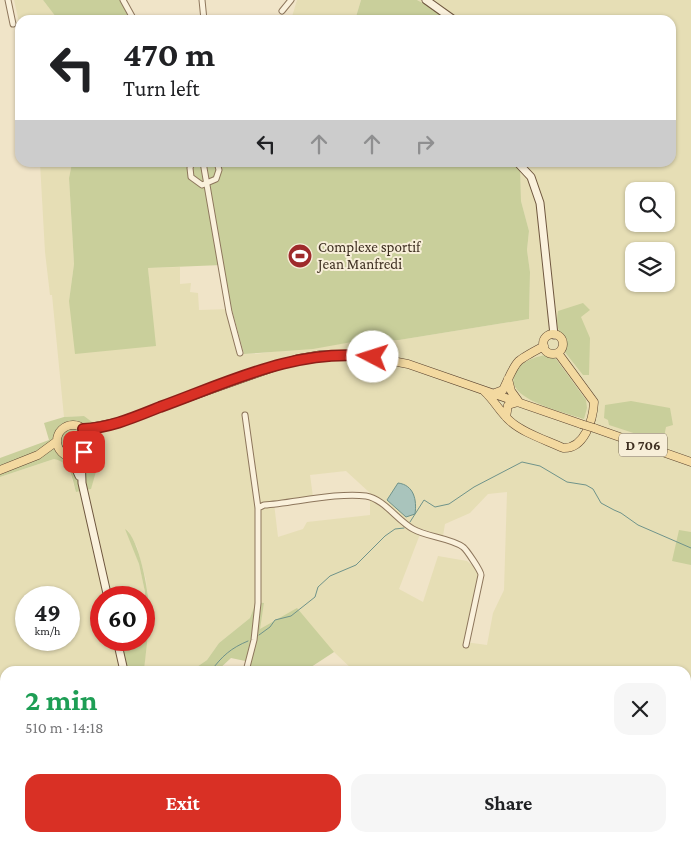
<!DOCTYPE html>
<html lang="en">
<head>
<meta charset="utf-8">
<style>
	body { margin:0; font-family:"Crimson Pro",serif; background:#f6f6f6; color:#202124; height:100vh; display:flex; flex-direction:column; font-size:19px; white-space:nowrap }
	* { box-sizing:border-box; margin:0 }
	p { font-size:16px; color:#757577 }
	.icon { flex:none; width:28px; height:28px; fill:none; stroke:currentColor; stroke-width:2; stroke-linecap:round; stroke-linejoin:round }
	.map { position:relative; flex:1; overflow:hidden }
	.side { position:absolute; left:0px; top:666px; width:691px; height:176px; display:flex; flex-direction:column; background:#fff; border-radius:15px 15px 0 0; box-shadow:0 1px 4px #0004 }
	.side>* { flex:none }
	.top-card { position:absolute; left:15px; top:15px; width:661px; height:152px; border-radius:15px; box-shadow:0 1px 4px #0004; background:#fff; color:#202124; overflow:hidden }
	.tools { position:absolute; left:625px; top:182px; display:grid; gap:10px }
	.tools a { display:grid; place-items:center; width:50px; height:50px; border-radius:10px; background:#fff; box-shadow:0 1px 4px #0004; font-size:25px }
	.speed { position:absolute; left:15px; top:586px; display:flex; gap:10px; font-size:25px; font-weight:700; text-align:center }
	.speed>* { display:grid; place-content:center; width:65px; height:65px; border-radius:50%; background:#fff; box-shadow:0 1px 4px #0004; line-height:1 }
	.speed small { font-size:12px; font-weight:400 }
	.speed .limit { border:8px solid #d22; background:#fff; color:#111 }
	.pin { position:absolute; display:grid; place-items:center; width:42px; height:42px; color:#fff; margin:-21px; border-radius:10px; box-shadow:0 2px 8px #0006 }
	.me { position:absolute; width:55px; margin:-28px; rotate:275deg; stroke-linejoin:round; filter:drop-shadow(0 0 4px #0008) }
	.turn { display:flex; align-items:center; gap:18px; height:105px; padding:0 25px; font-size:22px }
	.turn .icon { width:65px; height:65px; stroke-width:2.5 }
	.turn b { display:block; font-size:35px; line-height:42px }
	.lanes { display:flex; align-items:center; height:48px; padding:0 25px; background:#0003; justify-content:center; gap:25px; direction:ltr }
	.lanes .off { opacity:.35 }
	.round { display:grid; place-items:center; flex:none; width:52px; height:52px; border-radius:15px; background:#f6f6f6 }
	.summary { display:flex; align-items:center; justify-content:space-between; height:85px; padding:0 25px }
	h1 { font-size:30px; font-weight:700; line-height:38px; color:#1e9e55 }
	.cta { display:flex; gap:10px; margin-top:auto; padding:10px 25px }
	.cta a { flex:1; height:58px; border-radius:15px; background:#d93025; color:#fff; font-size:20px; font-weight:700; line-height:58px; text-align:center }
	.cta a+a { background:#f6f6f6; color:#202124 }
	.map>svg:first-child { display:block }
	.farmland { fill:#e6deb5; fill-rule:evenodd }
	.green { fill:#c9cf9b }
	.water { fill:#a9c4bc; stroke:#6f938a }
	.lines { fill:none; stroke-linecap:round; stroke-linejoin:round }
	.stream { stroke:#6f938a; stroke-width:1 }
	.street-casing { stroke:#8d765c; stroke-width:7 }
	.secondary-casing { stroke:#6f573f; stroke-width:9 }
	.primary-casing { stroke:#5b4430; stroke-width:9 }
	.street { stroke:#faf1dc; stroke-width:5 }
	.secondary { stroke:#faf1dc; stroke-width:7 }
	.primary { stroke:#f3d9a0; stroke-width:8 }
	.primary-bridge-casing { stroke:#5b4430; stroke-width:9; stroke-linecap:butt }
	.primary-bridge { stroke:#f3d9a0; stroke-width:8 }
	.route-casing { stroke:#8d1f18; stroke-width:12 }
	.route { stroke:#d93025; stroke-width:9 }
	.labels { text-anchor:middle; stroke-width:4; stroke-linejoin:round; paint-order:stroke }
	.shield { fill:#f7eed8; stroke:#756857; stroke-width:1 }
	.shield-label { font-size:14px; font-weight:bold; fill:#3d2e20 }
	.poi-label { font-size:15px; fill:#3d2e20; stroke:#f7eed8; text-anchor:start }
</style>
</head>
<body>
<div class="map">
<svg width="691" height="842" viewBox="0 0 691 842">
	<rect width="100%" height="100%" fill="#f0e4c8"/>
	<!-- farmland -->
	<path class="farmland" d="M 14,0 L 43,0 L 54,14 L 62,20 L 20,20 L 20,26 Z
		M 297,0 L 361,0 L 355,20 L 291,20 Z
		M 417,0 L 691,0 L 691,842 L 215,842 L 215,838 L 686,838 L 686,671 L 354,671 L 334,652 L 259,630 L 264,603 L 256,602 L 250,618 L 219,643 L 207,660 L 191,671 L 144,671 L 149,608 L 146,580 L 137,547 L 127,529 L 139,564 L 145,592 L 144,600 L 144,598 L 101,598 L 101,640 L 135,640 L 134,643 L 127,643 L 122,671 L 5,671 L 5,838 L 165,838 L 166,842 L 0,842 L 0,477 L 54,459 L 62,460 L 69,469 L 76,492 L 90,489 L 103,447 L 84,416 L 64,417 L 52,295 L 50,295 L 45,252 L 40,163 L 72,163 L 69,178 L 74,264 L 69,301 L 155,346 L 148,268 L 180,267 L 180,284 L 191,283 L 190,292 L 198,293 L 199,310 L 231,309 L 244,354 L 255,354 L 352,342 L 399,340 L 529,319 L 530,272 L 527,250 L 529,231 L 521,201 L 520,163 L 671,162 L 671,20 L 465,20 L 459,16 L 453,19 ZM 634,191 L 666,191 L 666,224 L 634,224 ZM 634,251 L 666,251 L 666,284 L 634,284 ZM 346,471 L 370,493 L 370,515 L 307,522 L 303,529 L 278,537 L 274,503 L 313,497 L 310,475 ZM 507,492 L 504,590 L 493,613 L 487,645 L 465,642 L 479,578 L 477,569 L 467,561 L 438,556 L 423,602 L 399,589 L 422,529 L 443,536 L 445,524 L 470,513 L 488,494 ZM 26,598 L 69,598 L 69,640 L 26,640 Z"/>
	<!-- green -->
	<path class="green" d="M 43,0 L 121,0 L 132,20 L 62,20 L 56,17 Z
		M 361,0 L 417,0 L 453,19 L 355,20 Z
		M 72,163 L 520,163 L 521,201 L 529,231 L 527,250 L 530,272 L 529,319 L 399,340 L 352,342 L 313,349 L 244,354 L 230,303 L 222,265 L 148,268 L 156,346 L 75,354 L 69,301 L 74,264 L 69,178 Z
		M 583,303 L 590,310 L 581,317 L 590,338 L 589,375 L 583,375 L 564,351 L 565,340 C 557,330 556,324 558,311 Z
		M 545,355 L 556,359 L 586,400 L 587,408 L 584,419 C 568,413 506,400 514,376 C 519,362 532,358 545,355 Z
		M 631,401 L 670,408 L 673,425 L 666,427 L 664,437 L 660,436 L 658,441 L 609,425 L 608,420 L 604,418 L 605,405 Z
		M 84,416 L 100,428 L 103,447 L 91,489 L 76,492 C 72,478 71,462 54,459 L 0,477 L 0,458 L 49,440 L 44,423 L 64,417 Z
		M 125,529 C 139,537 149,593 149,609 C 149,630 146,651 144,671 L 122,671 L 116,645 L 144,640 L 145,592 L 139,564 Z
		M 679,530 L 691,532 L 691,565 L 672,561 Z
		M 256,602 L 264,603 L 260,629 L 297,608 L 334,652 L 305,671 L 248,671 L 250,662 L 231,658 L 217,671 L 191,671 L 207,660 L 219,643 L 250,618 Z"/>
	<!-- water -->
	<path class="water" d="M 398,483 C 414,485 417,500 415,514 L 406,517 L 387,500 Z"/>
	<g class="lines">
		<!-- stream -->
		<path class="stream" d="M 410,522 L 424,500 L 435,507 L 449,504 L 474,487 L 522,462 L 540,466 L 567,482 L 586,485 L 593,489 L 601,503 L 614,510 L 621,513 L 638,525 L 691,548
			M 259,635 L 270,627 L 275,620 L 291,616 L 315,597 L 318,587 L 330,576 L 356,565 L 385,536 L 395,529 L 404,528
			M 211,671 C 222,656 231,648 248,641
			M 0,781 L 5,780"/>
		<defs>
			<path id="street" d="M 8,0 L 13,24
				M 123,0 L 134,20
				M 202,0 L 204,20
				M 282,11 L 291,0
				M 192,162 L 190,168 L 191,177 L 202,185 L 216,179 L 219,170 L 217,162
				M 203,162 L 229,312 L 240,353
				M 245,415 L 258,508 L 258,603 L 254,640 L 246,671
				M 258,508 L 264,505 C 293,503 338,492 366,496 C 384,499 397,520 413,529 C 427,537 451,538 463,547 C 466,549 481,571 481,575 L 466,645
				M 207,842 L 208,838"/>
			<path id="secondary" d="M 426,0 L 454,20
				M 517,162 L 531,177 L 540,203 L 554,335
				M 81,454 L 82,483 L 108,598
				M 70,456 L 79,476
				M 117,640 L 124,671
				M 169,838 L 170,842"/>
			<path id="primary" d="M543 344a10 10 0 1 1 20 0a10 10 0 1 1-20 0Z
				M 508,379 L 511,391 L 519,402
				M 484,391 C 494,400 500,412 510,421 C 523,433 546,440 563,448 C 584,449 593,421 594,402 L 558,353
				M 495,393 L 503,390 C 518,359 512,363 544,346
				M 506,417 L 508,405 L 518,402
				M57 441a16 16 0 1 1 32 0a16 16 0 1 1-32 0Z
				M 594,428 L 691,462
				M 83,429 L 119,422 L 297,359 L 320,355 L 361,355 L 408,364 L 581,424
				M 0,470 L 38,455 L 57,441"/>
		</defs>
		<!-- street casing -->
		<use href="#street" class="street-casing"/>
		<!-- secondary casing -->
		<use href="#secondary" class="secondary-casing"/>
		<!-- primary casing -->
		<use href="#primary" class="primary-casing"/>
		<!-- street -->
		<use href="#street" class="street"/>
		<!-- secondary -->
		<use href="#secondary" class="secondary"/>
		<!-- primary -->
		<use href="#primary" class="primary"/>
		<defs>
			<path id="primary-bridge" d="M 581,424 L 594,428"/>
		</defs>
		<!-- primary-bridge casing -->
		<use href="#primary-bridge" class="primary-bridge-casing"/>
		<!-- primary-bridge -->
		<use href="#primary-bridge" class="primary-bridge"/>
	</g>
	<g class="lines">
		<defs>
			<path id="route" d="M 84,452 L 89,440 L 83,429 C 110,428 135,417 160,407 C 229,382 298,347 373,357"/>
		</defs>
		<!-- route casing -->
		<use href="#route" class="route-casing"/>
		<!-- route -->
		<use href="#route" class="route"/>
	</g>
	<!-- icons -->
	<defs>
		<symbol id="stadium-disc" viewBox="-11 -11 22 22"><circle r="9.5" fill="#9e2a2b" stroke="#f7eed8"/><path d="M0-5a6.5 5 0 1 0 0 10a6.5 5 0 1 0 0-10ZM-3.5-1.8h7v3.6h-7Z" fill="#fff"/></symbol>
	</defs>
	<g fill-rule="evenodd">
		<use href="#stadium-disc" x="286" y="242" width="28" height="28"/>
	</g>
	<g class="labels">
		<!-- shield labels -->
		<rect class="shield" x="619" y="433.5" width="48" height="23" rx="4"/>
		<g class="shield-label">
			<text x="643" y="450">D 706</text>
		</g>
		<!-- poi labels -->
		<g class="poi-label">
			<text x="318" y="252">Complexe sportif<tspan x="318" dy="17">Jean Manfredi</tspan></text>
		</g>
	</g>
</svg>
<div class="tools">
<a><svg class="icon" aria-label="search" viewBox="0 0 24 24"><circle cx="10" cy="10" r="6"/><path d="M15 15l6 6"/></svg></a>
<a><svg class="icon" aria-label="layers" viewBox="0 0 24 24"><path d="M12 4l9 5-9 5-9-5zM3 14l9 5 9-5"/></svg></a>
</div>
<div class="speed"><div>49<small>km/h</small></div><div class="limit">60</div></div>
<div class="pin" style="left:84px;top:452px;background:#d93025"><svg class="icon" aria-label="arrive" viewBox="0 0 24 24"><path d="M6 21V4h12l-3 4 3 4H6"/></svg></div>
<svg class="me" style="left:373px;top:357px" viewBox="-20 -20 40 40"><circle r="19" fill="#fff"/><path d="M0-13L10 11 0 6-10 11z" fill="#d93025"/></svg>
<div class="top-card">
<div class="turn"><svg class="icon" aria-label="left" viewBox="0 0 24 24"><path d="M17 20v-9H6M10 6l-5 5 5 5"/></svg><div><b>470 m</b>Turn left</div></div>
<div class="lanes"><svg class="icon" aria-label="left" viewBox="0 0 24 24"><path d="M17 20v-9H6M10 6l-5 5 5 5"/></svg><svg class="icon off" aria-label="ahead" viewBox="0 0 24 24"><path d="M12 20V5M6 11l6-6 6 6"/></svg><svg class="icon off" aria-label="ahead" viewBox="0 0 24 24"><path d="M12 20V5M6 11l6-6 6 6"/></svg><svg class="icon off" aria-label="right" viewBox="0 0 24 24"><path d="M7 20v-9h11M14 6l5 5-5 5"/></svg></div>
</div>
<section class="side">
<div class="summary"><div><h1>2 min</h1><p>510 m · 14:18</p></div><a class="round"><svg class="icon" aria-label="close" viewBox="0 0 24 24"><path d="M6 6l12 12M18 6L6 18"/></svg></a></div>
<div class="cta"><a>Exit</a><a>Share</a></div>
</section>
</div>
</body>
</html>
